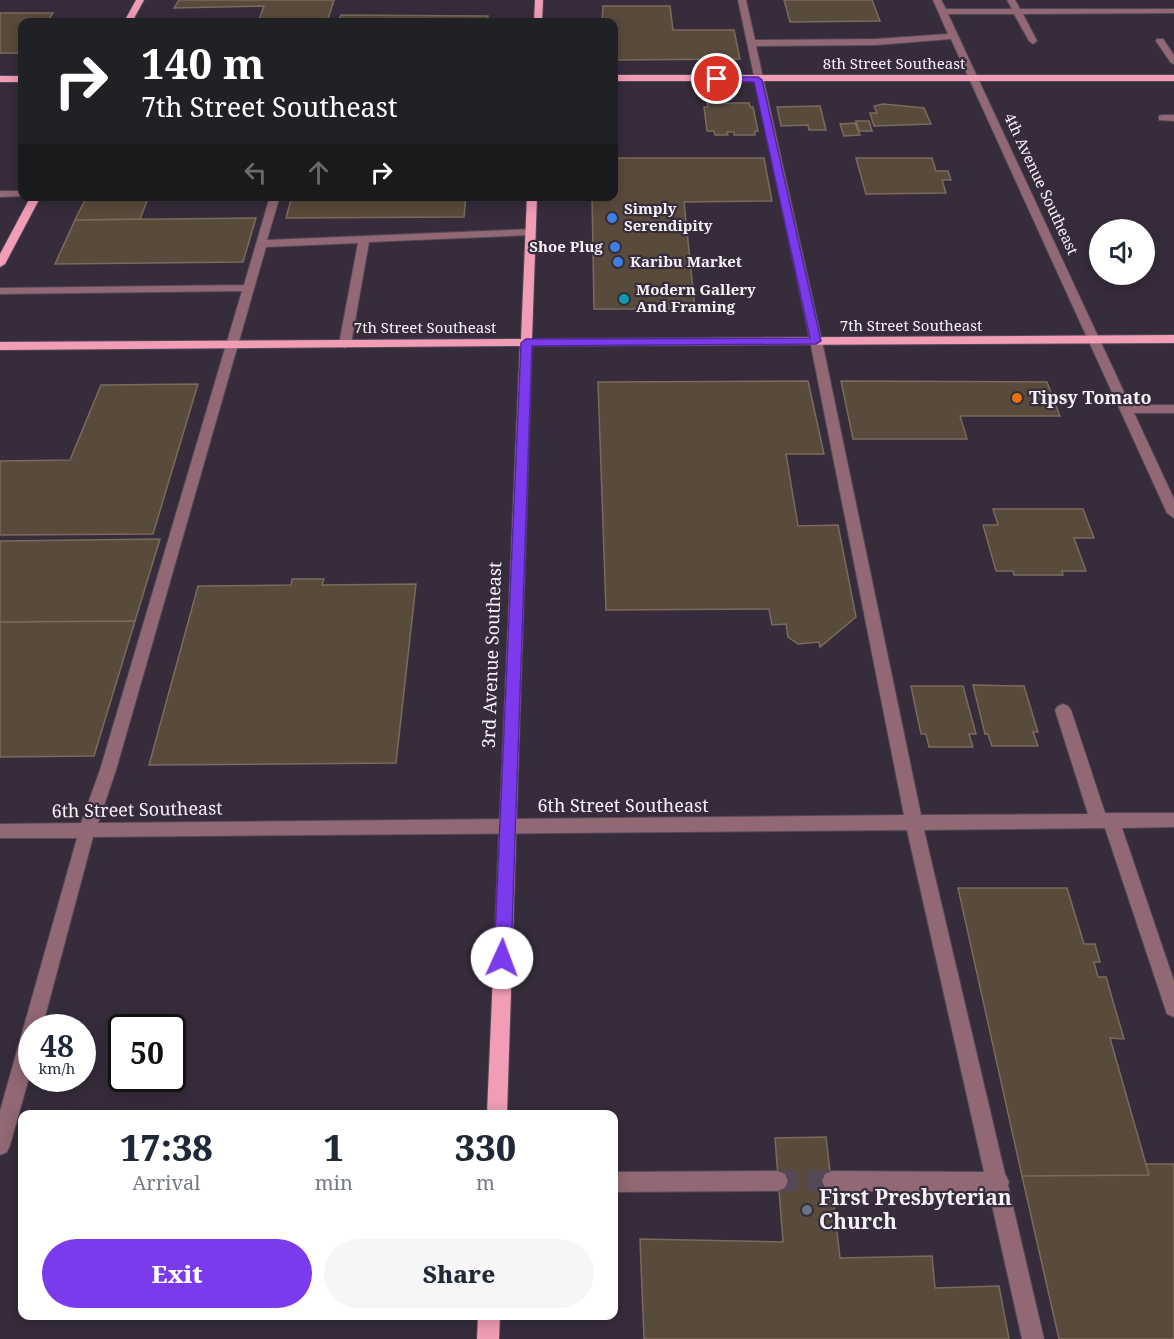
<!DOCTYPE html>
<html lang="en">
<head>
<meta charset="utf-8">
<style>
	body { margin:0; font-family:"Noto Serif",serif; background:#f6f6f7; color:#1f2937; height:100vh; display:flex; flex-direction:column; font-size:22px; white-space:nowrap }
	* { box-sizing:border-box; margin:0 }
	p { font-size:20px; color:#747a83 }
	.icon { flex:none; width:33px; height:33px; fill:none; stroke:currentColor; stroke-width:2; stroke-linecap:round; stroke-linejoin:round }
	.map { position:relative; flex:1; overflow:hidden }
	.details { position:absolute; left:18px; top:1110px; width:600px; height:210px; display:flex; flex-direction:column; background:#fff; border-radius:12px; box-shadow:0 3px 15px #0003 }
	.details>* { flex:none }
	.hud { position:absolute; left:18px; top:18px; width:600px; height:183px; border-radius:12px; box-shadow:0 3px 15px #0003; background:#202124; color:#fff; overflow:hidden }
	.buttons { position:absolute; left:1089px; top:219px; display:grid; gap:12px }
	.buttons a { display:grid; place-items:center; width:66px; height:66px; border-radius:50%; background:#fff; box-shadow:0 3px 15px #0003; font-size:30px }
	.speed { position:absolute; left:18px; top:1014px; display:flex; gap:12px; font-size:30px; font-weight:700; text-align:center }
	.speed>* { display:grid; place-content:center; width:78px; height:78px; border-radius:50%; background:#fff; box-shadow:0 3px 15px #0003; line-height:1 }
	.speed small { font-size:15px; font-weight:400 }
	.speed .limit { border:3px solid #111; border-radius:9px; background:#fff; color:#111 }
	.pin { position:absolute; display:grid; place-items:center; width:51px; height:51px; color:#fff; margin:-26px; border:3px solid #fff; border-radius:50%; box-shadow:0 2px 6px #0007 }
	.me { position:absolute; width:66px; margin:-33px; rotate:2deg; stroke-linejoin:round; filter:drop-shadow(0 0 4px #0008) }
	.turn { display:flex; align-items:center; gap:21px; height:126px; padding:0 24px; font-size:27px }
	.turn .icon { width:78px; height:78px; stroke-width:2.5 }
	.turn b { display:block; font-size:42px; line-height:51px }
	.lanes { display:flex; align-items:center; height:57px; padding:0 24px; background:#0003; justify-content:center; gap:30px; direction:ltr }
	.lanes .off { opacity:.35 }
	.eta { display:flex; justify-content:space-evenly; align-items:center; height:102px; text-align:center }
	.eta b { font-size:36px; font-weight:800; line-height:42px }
	.cta { display:flex; gap:12px; margin-top:auto; padding:12px 24px }
	.cta a { flex:1; height:69px; border-radius:36px; background:#7c3aed; color:#fff; font-size:24px; font-weight:800; line-height:69px; text-align:center }
	.cta a+a { background:#f6f6f7; color:#1f2937 }
	.map>svg:first-child { display:block }
	.building { fill:#594b3c; stroke:#7a6b5b; stroke-width:1.5 }
	.lines { fill:none; stroke-linecap:round; stroke-linejoin:round }
	.minor-tunnel { stroke:#534a59; stroke-width:20; stroke-dasharray:20 10; stroke-linecap:butt }
	.minor-casing { stroke:#514857; stroke-width:2 }
	.major-casing { stroke:#514857; stroke-width:2 }
	.minor { fill:#916873; fill-rule:evenodd }
	.major { fill:#f19db5; fill-rule:evenodd }
	.route { fill:#7c3aed; stroke:#51269a; stroke-width:1.5 }
	.shop-dot { fill:#3f7fe0; stroke:#362c3c; stroke-width:2 }
	.culture-dot { fill:#0f9aa8; stroke:#362c3c; stroke-width:2 }
	.food-dot { fill:#e8710a; stroke:#362c3c; stroke-width:2 }
	.worship-dot { fill:#6b7280; stroke:#362c3c; stroke-width:2 }
	.labels { text-anchor:middle; stroke-width:4.5; stroke-linejoin:round; paint-order:stroke }
	.far-street-label { font-size:15px; fill:#f8f2fc; stroke:#362c3c }
	.far-poi-label { font-size:15px; font-weight:bold; fill:#f8f2fc; stroke:#362c3c; text-anchor:start }
	.poi-label { font-size:18px; font-weight:bold; fill:#f8f2fc; stroke:#362c3c; text-anchor:start }
	.street-label { font-size:18px; fill:#f8f2fc; stroke:#362c3c }
	.near-poi-label { font-size:21px; font-weight:bold; fill:#f8f2fc; stroke:#362c3c; text-anchor:start }
</style>
</head>
<body>
<div class="map">
<svg width="1174" height="1339" viewBox="0 0 1174 1339">
	<rect width="100%" height="100%" fill="#362c3c"/>
	<!-- building -->
	<path class="building" d="M 179,0 L 334,0 L 327,22 L 258,22 L 264,6 L 174,8 Z
		M 784,0 L 872,0 L 880,21 L 790,22 Z
		M 603,6 L 670,6 L 673,30 L 734,30 L 740,59 L 614,60 L 614,22 L 602,22 Z
		M 0,13 L 53,13 L 47,22 L 22,22 L 22,53 L 0,53 Z
		M 341,15 L 488,16 L 487,22 L 338,22 Z
		M 707,103 L 749,103 L 750,107 L 753,107 L 758,131 L 755,131 L 755,135 L 734,135 L 734,132 L 727,132 L 728,135 L 715,135 L 714,131 L 707,131 L 704,107 L 708,107 Z
		M 883,104 L 924,108 L 931,124 L 874,126 L 870,113 L 877,113 L 874,106 Z
		M 820,106 L 826,130 L 809,130 L 808,125 L 781,126 L 777,107 Z
		M 856,121 L 869,121 L 872,131 L 859,131 Z
		M 855,123 L 860,135 L 844,136 L 840,124 Z
		M 614,158 L 764,158 L 772,201 L 684,202 L 695,309 L 594,309 L 592,196 L 614,196 Z
		M 856,158 L 932,158 L 936,171 L 948,171 L 951,180 L 942,180 L 946,193 L 866,194 Z
		M 87,196 L 149,196 L 140,219 L 75,220 Z
		M 292,196 L 466,196 L 464,217 L 286,218 Z
		M 256,218 L 243,262 L 55,264 L 75,220 Z
		M 808,381 L 824,454 L 786,454 L 798,526 L 838,525 L 856,617 L 820,647 L 819,642 L 798,644 L 788,637 L 786,624 L 772,625 L 769,609 L 606,610 L 598,382 Z
		M 841,381 L 1047,382 L 1060,416 L 960,416 L 967,439 L 853,439 Z
		M 198,384 L 153,534 L 0,535 L 0,461 L 70,460 L 101,385 Z
		M 993,509 L 1083,509 L 1094,538 L 1074,538 L 1086,571 L 1062,571 L 1063,575 L 1014,575 L 1013,571 L 996,571 L 983,525 L 998,525 Z
		M 160,539 L 135,621 L 0,622 L 0,541 Z
		M 292,579 L 324,579 L 322,585 L 416,584 L 396,763 L 149,765 L 198,586 L 291,585 Z
		M 135,621 L 94,756 L 0,757 L 0,622 Z
		M 973,685 L 1024,686 L 1038,732 L 1033,732 L 1038,746 L 992,746 L 988,734 L 985,734 Z
		M 911,686 L 963,686 L 976,734 L 969,734 L 973,747 L 929,747 L 926,734 L 921,734 Z
		M 958,888 L 1067,888 L 1084,944 L 1095,944 L 1100,962 L 1094,962 L 1098,977 L 1106,977 L 1124,1039 L 1110,1038 L 1149,1175 L 1022,1176 Z
		M 826,1137 L 840,1258 L 932,1256 L 935,1288 L 999,1286 L 1009,1339 L 644,1339 L 640,1239 L 783,1242 L 775,1138 Z
		M 1146,1164 L 1174,1164 L 1174,1339 L 1059,1339 L 1022,1176 L 1149,1175 Z"/>
	<g class="lines">
		<!-- minor-tunnel -->
		<path class="minor-tunnel" d="M 778,1181 L 832,1181"/>
		<defs>
			<path id="minor" d="M 738,0 L 746,0 L 755,40 L 876,39 L 948,34 L 933,0 L 941,0 L 946,9 L 1012,9 L 1007,0 L 1015,0 L 1020,9 L 1174,9 L 1174,13 L 1023,14 L 1037,41 L 1033,44 L 1029,41 L 1014,14 L 948,14 L 1130,405 L 1174,405 L 1174,413 L 1134,413 L 1174,499 L 1174,518 L 1167,513 L 951,39 L 876,45 L 756,46 L 822,341 L 921,815 L 1088,814 L 1055,710 L 1058,706 L 1063,704 L 1068,706 L 1071,710 L 1105,813 L 1174,813 L 1174,827 L 1122,828 L 1174,981 L 1174,1017 L 1167,1014 L 1105,828 L 924,830 L 1005,1174 L 1009,1182 L 1008,1185 L 1044,1339 L 1022,1339 L 989,1192 L 832,1191 L 825,1188 L 822,1181 L 825,1174 L 832,1171 L 984,1172 L 907,830 L 93,837 L 42,1028 L 32,1028 L 32,1067 L 10,1145 L 7,1152 L 0,1155 L 0,1111 L 77,838 L 0,838 L 0,824 L 81,823 L 100,770 L 242,291 L 0,294 L 0,288 L 244,285 L 270,196 L 280,196 L 267,240 L 531,229 L 536,232 L 531,235 L 369,242 L 351,344 L 345,348 L 339,344 L 358,243 L 266,247 L 116,770 L 98,823 L 904,815 L 810,341 Z
				M 1157,39 L 1163,39 L 1174,55 L 1174,64 L 1171,63 L 1156,41 Z
				M 1162,115 L 1174,115 L 1174,121 L 1159,120 L 1159,116 Z
				M 0,191 L 22,191 L 24,196 L 0,197 Z
				M 778,1171 L 785,1174 L 788,1181 L 785,1188 L 778,1191 L 614,1192 L 614,1172 Z"/>
			<path id="major" d="M 136,0 L 144,0 L 132,22 L 124,22 Z
				M 535,0 L 543,0 L 542,22 L 534,22 Z
				M 614,75 L 1174,75 L 1174,81 L 614,81 Z
				M 0,76 L 22,76 L 22,82 L 0,82 Z
				M 31,196 L 41,196 L 5,264 L 0,267 L 0,254 Z
				M 527,196 L 537,196 L 532,339 L 1174,335 L 1174,343 L 532,346 L 507,1114 L 487,1114 L 520,346 L 0,350 L 0,342 L 521,339 Z
				M 478,1316 L 500,1316 L 499,1339 L 477,1339 Z"/>
		</defs>
		<!-- minor casing -->
		<use href="#minor" class="minor-casing"/>
		<!-- major casing -->
		<use href="#major" class="major-casing"/>
		<!-- minor -->
		<use href="#minor" class="minor"/>
		<!-- major -->
		<use href="#major" class="major"/>
	</g>
	<!-- route -->
	<path class="route" d="M 717,77 L 758,77 L 762,80 L 821,341 L 816,344 L 532,346 L 511,958 L 508,963 L 502,966 L 497,963 L 494,958 L 521,343 L 526,339 L 810,338 L 754,82 L 714,81 L 712,79 Z"/>
	<!-- markers -->
	<g class="shop-dot">
		<circle cx="612" cy="218" r="6"/>
		<circle cx="615" cy="247" r="6"/>
		<circle cx="618" cy="262" r="6"/>
	</g>
	<circle class="culture-dot" cx="624" cy="299" r="6"/>
	<circle class="food-dot" cx="1017" cy="398" r="6"/>
	<circle class="worship-dot" cx="807" cy="1210" r="6"/>
	<g class="labels">
		<!-- far-street labels -->
		<g class="far-street-label">
			<text x="894" y="69">8th Street Southeast</text>
			<text transform="translate(1041 184) rotate(65)" y="5">4th Avenue Southeast</text>
			<text x="911" y="331">7th Street Southeast</text>
			<text x="425" y="333">7th Street Southeast</text>
		</g>
		<!-- far-poi labels -->
		<g class="far-poi-label">
			<text x="624" y="214">Simply<tspan x="624" dy="17">Serendipity</tspan></text>
			<text x="603" y="252" text-anchor="end">Shoe Plug</text>
			<text x="630" y="267">Karibu Market</text>
			<text x="636" y="295">Modern Gallery<tspan x="636" dy="17">And Framing</tspan></text>
		</g>
		<!-- poi labels -->
		<g class="poi-label">
			<text x="1029" y="404">Tipsy Tomato</text>
		</g>
		<!-- street labels -->
		<g class="street-label">
			<text transform="translate(492 655) rotate(-88)" y="6">3rd Avenue Southeast</text>
			<text x="623" y="812">6th Street Southeast</text>
			<text transform="translate(137 810) rotate(-1)" y="6">6th Street Southeast</text>
		</g>
		<!-- near-poi labels -->
		<g class="near-poi-label">
			<text x="819" y="1205">First Presbyterian<tspan x="819" dy="24">Church</tspan></text>
		</g>
	</g>
</svg>
<div class="buttons">
<a><svg class="icon" aria-label="sound" viewBox="0 0 24 24"><path d="M4 9h4l5-4v14l-5-4H4zM17 9q2 3 0 6"/></svg></a>
</div>
<div class="speed"><div>48<small>km/h</small></div><div class="limit">50</div></div>
<div class="pin" style="left:717px;top:79px;background:#d93025"><svg class="icon" aria-label="arrive" viewBox="0 0 24 24"><path d="M6 21V4h12l-3 4 3 4H6"/></svg></div>
<svg class="me" style="left:502px;top:958px" viewBox="-20 -20 40 40"><circle r="19" fill="#fff"/><path d="M0-13L10 11 0 6-10 11z" fill="#7c3aed"/></svg>
<div class="hud">
<div class="turn"><svg class="icon" aria-label="right" viewBox="0 0 24 24"><path d="M7 20v-9h11M14 6l5 5-5 5"/></svg><div><b>140 m</b>7th Street Southeast</div></div>
<div class="lanes"><svg class="icon off" aria-label="left" viewBox="0 0 24 24"><path d="M17 20v-9H6M10 6l-5 5 5 5"/></svg><svg class="icon off" aria-label="ahead" viewBox="0 0 24 24"><path d="M12 20V5M6 11l6-6 6 6"/></svg><svg class="icon" aria-label="right" viewBox="0 0 24 24"><path d="M7 20v-9h11M14 6l5 5-5 5"/></svg></div>
</div>
<section class="details">
<div class="eta">
<div><b>17:38</b><p>Arrival</p></div>
<div><b>1</b><p>min</p></div>
<div><b>330</b><p>m</p></div>
</div>
<div class="cta"><a>Exit</a><a>Share</a></div>
</section>
</div>
</body>
</html>
